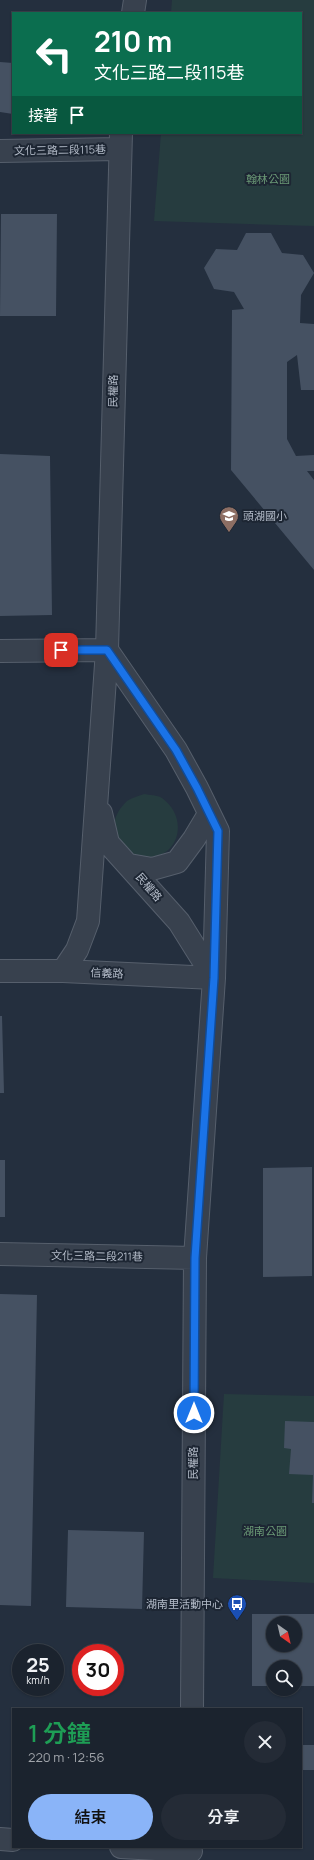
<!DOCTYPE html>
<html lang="zh-TW">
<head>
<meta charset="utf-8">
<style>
	body { margin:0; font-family:Manrope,"Noto Sans TC",sans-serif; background:#242b36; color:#f1f3f6; height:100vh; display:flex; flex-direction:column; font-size:15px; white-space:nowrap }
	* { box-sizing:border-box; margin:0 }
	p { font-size:13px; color:#a0a4aa }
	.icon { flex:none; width:22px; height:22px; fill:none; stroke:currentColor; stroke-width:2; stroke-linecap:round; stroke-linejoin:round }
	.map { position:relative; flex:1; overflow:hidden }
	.sheet { position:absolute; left:12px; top:1708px; width:290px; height:140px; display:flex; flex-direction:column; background:#1b232e; border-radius:0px; box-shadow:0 1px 3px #0004,0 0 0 1px #39404a }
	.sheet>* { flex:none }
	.hud { position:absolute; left:12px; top:12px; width:290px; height:122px; border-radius:0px; box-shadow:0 1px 3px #0004,0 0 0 1px #39404a; background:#0b6e4f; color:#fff; overflow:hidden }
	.needle { width:26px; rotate:146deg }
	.controls { position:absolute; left:266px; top:1616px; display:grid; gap:8px }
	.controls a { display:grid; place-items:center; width:36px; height:36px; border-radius:50%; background:#1b232e; box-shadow:0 1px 3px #0004,0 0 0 1px #39404a; font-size:20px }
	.speed { position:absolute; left:12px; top:1644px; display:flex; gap:8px; font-size:20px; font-weight:700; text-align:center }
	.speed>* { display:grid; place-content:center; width:52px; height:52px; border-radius:50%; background:#1b232e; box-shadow:0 1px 3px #0004,0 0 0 1px #39404a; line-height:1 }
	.speed small { font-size:10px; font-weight:400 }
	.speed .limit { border:6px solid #d22; background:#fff; color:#111 }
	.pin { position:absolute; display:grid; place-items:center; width:34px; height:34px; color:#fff; margin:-17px; border-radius:8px; box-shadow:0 2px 6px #0006 }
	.me { position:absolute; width:44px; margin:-22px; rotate:0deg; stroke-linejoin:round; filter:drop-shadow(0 0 3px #0008) }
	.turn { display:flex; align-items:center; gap:14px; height:84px; padding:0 16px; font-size:18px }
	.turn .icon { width:52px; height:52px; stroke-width:2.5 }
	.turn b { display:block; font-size:28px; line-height:34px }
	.then { display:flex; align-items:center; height:38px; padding:0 16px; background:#0003; gap:8px; font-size:15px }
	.round { display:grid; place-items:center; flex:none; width:42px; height:42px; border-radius:21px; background:#242b36 }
	.headline { display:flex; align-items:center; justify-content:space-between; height:68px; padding:0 16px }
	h1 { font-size:24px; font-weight:600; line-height:30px; color:#1e9e55 }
	.cta { display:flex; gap:8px; margin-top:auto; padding:8px 16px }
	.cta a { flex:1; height:46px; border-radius:24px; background:#8ab4f8; color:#111; font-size:16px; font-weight:600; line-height:46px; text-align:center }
	.cta a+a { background:#242b36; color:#f1f3f6 }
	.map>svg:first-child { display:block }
	.green { fill:#263c3f }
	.building { fill:#455162; fill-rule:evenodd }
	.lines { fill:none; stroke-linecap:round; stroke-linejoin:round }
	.minor-casing { stroke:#565f6c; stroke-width:24 }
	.minor { stroke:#38414e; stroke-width:22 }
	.route-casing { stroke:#114b97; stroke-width:10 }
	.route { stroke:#1a73e8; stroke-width:7 }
	.labels { text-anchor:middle; stroke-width:4; stroke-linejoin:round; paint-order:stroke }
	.street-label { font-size:11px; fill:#b4bcc9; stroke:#1d2633 }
	.park-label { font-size:11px; fill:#6b9a76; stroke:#1d2633 }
	.poi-label { font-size:11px; fill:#b4bcc9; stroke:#1d2633; text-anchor:start }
</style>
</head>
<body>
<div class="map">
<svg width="314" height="1860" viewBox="0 0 314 1860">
	<rect width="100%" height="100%" fill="#242f3e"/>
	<!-- green -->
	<path class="green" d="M 172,0 L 314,0 L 314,226 L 154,221 L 161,133 L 301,133 L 301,13 L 171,13 Z
		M 144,794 C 149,795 158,795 162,798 C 192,820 177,865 138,856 C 132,854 125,850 120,845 C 109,830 114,813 127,801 C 131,798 139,796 144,794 Z
		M 224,1394 L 314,1396 L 314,1583 L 213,1578 Z"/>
	<!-- building -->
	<path class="building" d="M 0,62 L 13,63 L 13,114 L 0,112 Z
		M 1,214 L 57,214 L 56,316 L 0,316 Z
		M 246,233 L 271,233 L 282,253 L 303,255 L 314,273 L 301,295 L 300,323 L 314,324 L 314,390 L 301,390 L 297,355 L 287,362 L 287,439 L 296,456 L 314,455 L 314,471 L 307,471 L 314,480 L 314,570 L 231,470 L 232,310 L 244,309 L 234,292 L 214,289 L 204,268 L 216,249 L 237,250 Z
		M 0,454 L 50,456 L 52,615 L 0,616 Z
		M 0,1016 L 2,1016 L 4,1093 L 0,1093 Z
		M 0,1160 L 5,1160 L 5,1217 L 0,1217 Z
		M 312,1167 L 312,1276 L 263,1277 L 263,1168 Z
		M 0,1294 L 37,1295 L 31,1606 L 0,1605 Z
		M 285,1421 L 314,1422 L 314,1503 L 312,1503 L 313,1475 L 289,1474 L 291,1449 L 284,1448 Z
		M 68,1530 L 144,1532 L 142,1609 L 66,1607 Z
		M 252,1614 L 314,1614 L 314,1686 L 295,1686 L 295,1667 L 273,1667 L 273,1686 L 252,1686 ZM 273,1623 L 295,1623 L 295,1645 L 273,1645 Z
		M 301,1745 L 314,1745 L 314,1770 L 301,1770 Z"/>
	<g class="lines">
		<defs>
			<path id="minor" d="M 133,13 L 135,0
				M 0,151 L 119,149
				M 107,650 L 176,750 L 197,788 L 218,831 L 214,978 L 195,1258 L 192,1709
				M 0,651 L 107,650
				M 101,813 L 108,843 L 179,922 L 214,978
				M 129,865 L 152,869 L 177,862 L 194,839 L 209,814
				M 0,971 L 63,971 L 214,978
				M 63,971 L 77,950 L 88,921 L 107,650 L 121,133
				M 0,1254 L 195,1258
				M 0,1839 L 13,1840
				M 121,1847 L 191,1851"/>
		</defs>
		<!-- minor casing -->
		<use href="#minor" class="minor-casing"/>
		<!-- minor -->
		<use href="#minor" class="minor"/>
	</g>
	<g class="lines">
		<defs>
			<path id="route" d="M 61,650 L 107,650 L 176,750 L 197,788 L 218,831 L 214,978 L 195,1258 L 194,1413"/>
		</defs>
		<!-- route casing -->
		<use href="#route" class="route-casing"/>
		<!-- route -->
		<use href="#route" class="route"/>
	</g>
	<!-- icons -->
	<defs>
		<symbol id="school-pin" viewBox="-11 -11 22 30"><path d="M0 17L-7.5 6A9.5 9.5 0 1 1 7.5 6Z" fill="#8d6e63" stroke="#1d2633"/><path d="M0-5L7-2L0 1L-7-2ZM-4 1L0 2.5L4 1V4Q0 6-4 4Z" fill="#fff"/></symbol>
		<symbol id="bus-pin" viewBox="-11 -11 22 30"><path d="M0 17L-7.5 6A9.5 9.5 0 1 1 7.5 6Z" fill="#1a4fb4" stroke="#1d2633"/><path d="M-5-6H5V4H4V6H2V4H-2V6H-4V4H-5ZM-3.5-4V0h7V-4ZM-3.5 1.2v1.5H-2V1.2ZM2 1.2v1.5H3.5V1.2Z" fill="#fff"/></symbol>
	</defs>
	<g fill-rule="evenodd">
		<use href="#school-pin" x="218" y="505" width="22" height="30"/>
		<use href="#bus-pin" x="226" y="1593" width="22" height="30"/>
	</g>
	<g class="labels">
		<!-- street labels -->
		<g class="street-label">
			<text transform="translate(60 150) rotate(-1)" y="4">文化三路二段115巷</text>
			<text transform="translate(113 391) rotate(-89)" y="4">民權路</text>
			<text transform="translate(149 887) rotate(49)" y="4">民權路</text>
			<text transform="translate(107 973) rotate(3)" y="4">信義路</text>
			<text transform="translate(97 1256) rotate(1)" y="4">文化三路二段211巷</text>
			<text transform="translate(193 1463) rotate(-90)" y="4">民權路</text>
		</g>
		<!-- park labels -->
		<g class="park-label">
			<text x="268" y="183">翰林公園</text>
			<text x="265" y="1535">湖南公園</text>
		</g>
		<!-- poi labels -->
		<g class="poi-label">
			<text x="243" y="520">頭湖國小</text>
			<text x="223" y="1608" text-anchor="end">湖南里活動中心</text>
		</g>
	</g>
</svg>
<div class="controls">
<a><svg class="needle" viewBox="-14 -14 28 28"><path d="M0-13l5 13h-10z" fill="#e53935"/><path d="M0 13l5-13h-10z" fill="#a0a4aa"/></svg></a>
<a><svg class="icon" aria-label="search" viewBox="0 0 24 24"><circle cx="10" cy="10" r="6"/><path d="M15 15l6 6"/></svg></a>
</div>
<div class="speed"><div>25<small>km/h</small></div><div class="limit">30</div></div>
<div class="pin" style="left:61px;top:650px;background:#d93025"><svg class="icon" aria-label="arrive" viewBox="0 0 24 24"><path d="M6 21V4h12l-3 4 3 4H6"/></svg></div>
<svg class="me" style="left:194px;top:1413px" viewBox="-20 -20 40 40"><circle r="17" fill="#1a73e8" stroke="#fff" stroke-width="3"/><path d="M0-11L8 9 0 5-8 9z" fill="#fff"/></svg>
<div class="hud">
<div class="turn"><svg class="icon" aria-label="left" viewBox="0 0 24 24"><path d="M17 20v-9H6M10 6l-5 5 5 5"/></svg><div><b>210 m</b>文化三路二段115巷</div></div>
<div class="then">接著<svg class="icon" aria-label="arrive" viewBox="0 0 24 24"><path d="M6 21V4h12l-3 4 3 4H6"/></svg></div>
</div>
<section class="sheet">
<div class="headline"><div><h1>1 分鐘</h1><p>220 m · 12:56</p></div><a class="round"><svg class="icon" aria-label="close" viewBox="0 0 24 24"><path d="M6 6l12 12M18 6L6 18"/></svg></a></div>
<div class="cta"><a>結束</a><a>分享</a></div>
</section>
</div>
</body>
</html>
